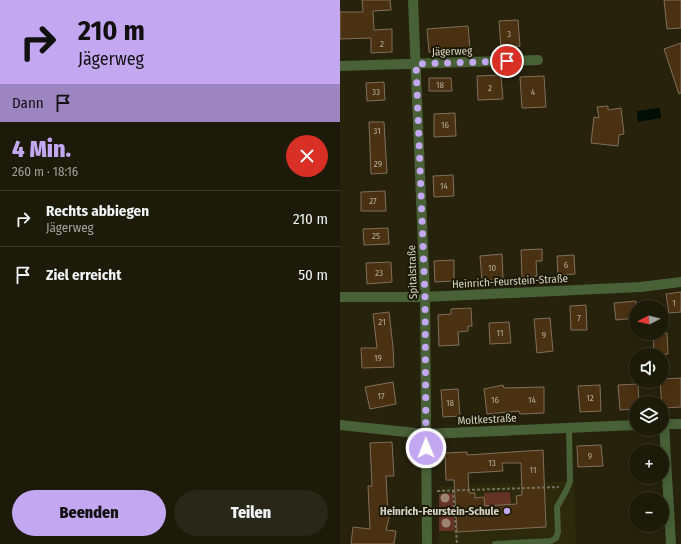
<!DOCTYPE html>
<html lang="de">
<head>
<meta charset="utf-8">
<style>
	body { margin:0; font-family:"Fira Sans Condensed",sans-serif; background:#292717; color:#f1f3f6; height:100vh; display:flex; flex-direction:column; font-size:15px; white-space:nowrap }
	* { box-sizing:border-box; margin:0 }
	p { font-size:13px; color:#a0a19c }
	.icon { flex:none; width:22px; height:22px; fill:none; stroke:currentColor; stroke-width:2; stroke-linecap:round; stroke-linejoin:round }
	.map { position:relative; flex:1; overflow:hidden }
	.details { display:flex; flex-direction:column; background:#1c1a09; width:340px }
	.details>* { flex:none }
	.top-card { background:#c4a7f1; color:#111; overflow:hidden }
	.needle { width:26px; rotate:263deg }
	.fabs { position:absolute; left:289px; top:300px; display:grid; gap:8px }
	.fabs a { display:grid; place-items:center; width:40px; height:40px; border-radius:50%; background:#1c1a09; box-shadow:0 2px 10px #0003,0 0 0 1px #3a382a; font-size:20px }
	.pin { position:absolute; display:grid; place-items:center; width:34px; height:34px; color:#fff; margin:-17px; border:2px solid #fff; border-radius:50%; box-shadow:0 1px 4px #0007 }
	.me { position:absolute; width:44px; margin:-22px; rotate:359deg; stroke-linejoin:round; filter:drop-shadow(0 0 3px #0008) }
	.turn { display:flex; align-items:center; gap:14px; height:84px; padding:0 12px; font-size:18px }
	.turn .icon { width:52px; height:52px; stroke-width:2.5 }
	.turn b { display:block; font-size:28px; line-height:34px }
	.then { display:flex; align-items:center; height:38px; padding:0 12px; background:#0003; gap:8px; font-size:15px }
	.round { display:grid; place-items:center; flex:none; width:42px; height:42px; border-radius:21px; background:#292717 }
	.summary { display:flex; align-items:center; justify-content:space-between; height:68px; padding:0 12px }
	h1 { font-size:24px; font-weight:800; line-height:30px; color:#c4a7f1 }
	.action { display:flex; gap:8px; margin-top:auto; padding:8px 12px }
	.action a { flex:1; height:46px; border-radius:24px; background:#c4a7f1; color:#111; font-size:16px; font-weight:800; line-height:46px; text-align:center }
	.action a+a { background:#292717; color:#f1f3f6 }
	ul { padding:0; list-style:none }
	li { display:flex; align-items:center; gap:12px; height:56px; padding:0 12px; border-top:1px solid #3a382a }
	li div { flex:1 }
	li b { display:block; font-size:15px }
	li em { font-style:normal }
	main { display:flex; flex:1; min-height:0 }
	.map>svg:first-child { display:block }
	.built { fill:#2d290b }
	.green { fill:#643324 }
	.water { fill:#000e06 }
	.building { fill:#4a3112; stroke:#816f5c; fill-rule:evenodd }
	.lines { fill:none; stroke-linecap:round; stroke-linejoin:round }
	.path { stroke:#74715f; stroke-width:2; stroke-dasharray:3 2; stroke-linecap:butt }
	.lane { stroke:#486137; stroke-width:6 }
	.street { stroke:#486137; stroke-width:10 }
	.tree { fill:#9d8473 }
	.route { stroke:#c4a7f1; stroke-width:7; stroke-dasharray:0 12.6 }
	.poi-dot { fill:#c4a7f1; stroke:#1c1904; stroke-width:1.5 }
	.labels { text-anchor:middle; stroke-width:4; stroke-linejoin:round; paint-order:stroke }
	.number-label { font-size:9px; fill:#b4ac9a }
	.street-label { font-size:11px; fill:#d7d5c8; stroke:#1c1904 }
	.poi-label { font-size:11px; font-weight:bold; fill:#d7d5c8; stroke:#1c1904; text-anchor:end }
</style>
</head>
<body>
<main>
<section class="details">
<div class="top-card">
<div class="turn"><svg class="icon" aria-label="right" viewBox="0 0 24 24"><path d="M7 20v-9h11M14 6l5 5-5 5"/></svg><div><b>210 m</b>Jägerweg</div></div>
<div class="then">Dann<svg class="icon" aria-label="arrive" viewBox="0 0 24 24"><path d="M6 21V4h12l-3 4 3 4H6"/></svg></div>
</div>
<div class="summary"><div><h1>4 Min.</h1><p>260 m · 18:16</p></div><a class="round" style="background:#d93025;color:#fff"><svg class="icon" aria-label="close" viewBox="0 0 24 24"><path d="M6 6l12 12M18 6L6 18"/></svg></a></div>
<ul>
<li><svg class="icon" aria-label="right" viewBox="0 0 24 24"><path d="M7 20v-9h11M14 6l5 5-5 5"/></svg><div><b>Rechts abbiegen</b><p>Jägerweg</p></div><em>210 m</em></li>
<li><svg class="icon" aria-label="arrive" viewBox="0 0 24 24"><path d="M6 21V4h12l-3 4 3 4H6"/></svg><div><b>Ziel erreicht</b></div><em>50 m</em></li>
</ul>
<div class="action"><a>Beenden</a><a>Teilen</a></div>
</section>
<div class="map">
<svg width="341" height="544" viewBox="0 0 341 544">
	<rect width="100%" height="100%" fill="#26220c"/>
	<!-- built -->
	<path class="built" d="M 234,481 L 236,544 L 99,544 L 99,486 Z"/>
	<!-- green -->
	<path class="green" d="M 170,492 L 171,505 L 145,506 L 144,493 Z
		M 113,493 L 115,531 L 99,531 L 99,494 Z"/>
	<!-- water -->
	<path class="water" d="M 320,108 L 321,118 L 298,122 L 297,111 Z"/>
	<!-- building -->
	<path class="building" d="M 22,0 L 50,0 L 51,10 L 33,11 L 34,30 L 52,29 L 52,52 L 31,53 L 31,38 L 0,39 L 0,12 L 23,12 Z
		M 324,0 L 341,0 L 341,28 L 327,29 Z
		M 178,20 L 180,46 L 161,48 L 159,21 Z
		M 128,26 L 130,48 L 89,52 L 87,29 Z
		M 341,43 L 341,93 L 339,94 L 324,49 Z
		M 161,75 L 163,99 L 138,100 L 137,76 Z
		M 204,76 L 206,107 L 182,108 L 180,77 Z
		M 89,78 L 111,78 L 112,91 L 89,91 Z
		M 44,82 L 45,100 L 27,101 L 26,83 Z
		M 268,106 L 268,110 L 281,108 L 284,134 L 279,135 L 278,146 L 251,143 L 254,117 L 259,118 L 257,107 Z
		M 115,113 L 116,136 L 94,137 L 94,114 Z
		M 29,122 L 44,122 L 47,173 L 31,174 Z
		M 113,175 L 114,196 L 94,197 L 93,176 Z
		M 45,191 L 46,211 L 21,211 L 21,192 Z
		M 48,228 L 49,244 L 24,245 L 23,229 Z
		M 202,249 L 202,261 L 196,261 L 197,276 L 182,277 L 181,250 Z
		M 162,254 L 163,279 L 142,281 L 140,256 Z
		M 234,255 L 235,274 L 218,275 L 217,256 Z
		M 114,260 L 114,281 L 95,282 L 94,261 Z
		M 51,262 L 52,282 L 27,284 L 26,263 Z
		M 341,292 L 341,312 L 329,313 L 326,294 Z
		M 296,301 L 296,318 L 276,320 L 274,303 Z
		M 246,305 L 247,330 L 231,330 L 230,306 Z
		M 131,308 L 132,326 L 128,326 L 128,331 L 118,332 L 119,345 L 99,346 L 98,315 L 111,314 L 111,309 Z
		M 49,312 L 53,347 L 54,367 L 22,368 L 21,348 L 37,348 L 33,314 Z
		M 210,318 L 213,351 L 197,353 L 194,319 Z
		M 169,322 L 171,343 L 150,344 L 149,323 Z
		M 313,333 L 327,333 L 328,354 L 314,355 Z
		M 341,378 L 341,407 L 322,408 L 320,381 L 322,381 L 322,379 Z
		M 53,382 L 56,404 L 30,409 L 25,387 Z
		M 298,384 L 299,403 L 296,403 L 296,409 L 280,410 L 278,385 Z
		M 163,385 L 164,388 L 204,387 L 204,413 L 180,414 L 179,411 L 147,414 L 144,389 Z
		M 260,385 L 261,411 L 240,412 L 238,386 Z
		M 118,389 L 120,416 L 103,417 L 101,390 Z
		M 52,442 L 54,476 L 46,476 L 48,514 L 50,514 L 46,530 L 56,531 L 54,544 L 11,544 L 13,527 L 30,529 L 28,486 L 32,486 L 30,443 Z
		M 261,445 L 263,466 L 238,467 L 237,446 Z
		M 203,450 L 206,527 L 117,532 L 114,480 L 106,480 L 105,453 L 127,452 L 127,455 ZM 162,463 L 181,463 L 182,495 L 176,496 L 177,504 L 145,506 L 144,497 L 135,498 L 135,493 L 129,493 L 128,473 L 163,471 Z"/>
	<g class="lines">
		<!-- path -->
		<path class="path" d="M 113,490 L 117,544
			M 97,491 L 219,487"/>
		<!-- lane -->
		<path class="lane" d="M 155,544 L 211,541 L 216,538 L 218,532 L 217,507 L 226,491 L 230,481 L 229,428"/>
		<!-- street -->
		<path class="street" d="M 73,0 L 85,297 L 87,544
			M 0,66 L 198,60
			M 0,297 L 85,297 L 300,287 L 341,282
			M 322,424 L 341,424
			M 324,424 L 331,544
			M 0,425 L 85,434 L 296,425"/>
	</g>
	<!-- trees -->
	<g class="tree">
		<circle cx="105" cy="498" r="4.5"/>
		<circle cx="106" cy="523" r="4.5"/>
	</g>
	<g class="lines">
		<!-- route -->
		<path class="route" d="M 86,448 L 85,297 L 76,64 L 167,61"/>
	</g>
	<!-- markers -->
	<circle class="poi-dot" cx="167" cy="511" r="4"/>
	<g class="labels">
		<!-- number labels -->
		<g class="number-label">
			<text x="169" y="37">3</text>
			<text x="42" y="47">2</text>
			<text x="100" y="88">18</text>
			<text x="150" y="91">2</text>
			<text x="36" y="95">33</text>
			<text x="193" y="95">4</text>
			<text x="105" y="128">16</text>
			<text x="37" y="134">31</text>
			<text x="38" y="167">29</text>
			<text x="104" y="189">14</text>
			<text x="33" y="204">27</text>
			<text x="36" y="239">25</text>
			<text x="226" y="268">6</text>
			<text x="152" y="271">10</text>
			<text x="39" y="276">23</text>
			<text x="334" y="306">1</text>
			<text x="239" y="321">7</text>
			<text x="42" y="325">21</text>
			<text x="160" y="336">11</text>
			<text x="204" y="338">9</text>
			<text x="38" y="361">19</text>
			<text x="41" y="399">17</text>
			<text x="250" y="401">12</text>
			<text x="155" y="403">16</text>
			<text x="192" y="403">14</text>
			<text x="110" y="406">18</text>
			<text x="250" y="459">9</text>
			<text x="152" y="466">13</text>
			<text x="193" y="473">11</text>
		</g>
		<!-- street labels -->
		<g class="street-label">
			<text transform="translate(112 51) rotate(-2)" y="4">Jägerweg</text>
			<text transform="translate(72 272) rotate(-92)" y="4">Spitalstraße</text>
			<text transform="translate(170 281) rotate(-3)" y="4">Heinrich-Feurstein-Straße</text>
			<text transform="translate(147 419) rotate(-3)" y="4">Moltkestraße</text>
		</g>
		<!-- poi labels -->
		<g class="poi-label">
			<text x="159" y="515">Heinrich-Feurstein-Schule</text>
		</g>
	</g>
</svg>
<div class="fabs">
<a><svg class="needle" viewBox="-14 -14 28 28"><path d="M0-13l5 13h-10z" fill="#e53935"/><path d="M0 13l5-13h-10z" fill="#a0a19c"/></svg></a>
<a><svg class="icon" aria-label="sound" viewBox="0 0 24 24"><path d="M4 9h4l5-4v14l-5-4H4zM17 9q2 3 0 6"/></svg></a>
<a><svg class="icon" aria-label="layers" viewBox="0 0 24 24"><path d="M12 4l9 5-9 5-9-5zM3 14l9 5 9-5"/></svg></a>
<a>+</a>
<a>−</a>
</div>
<div class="pin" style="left:167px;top:61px;background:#d93025"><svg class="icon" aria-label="arrive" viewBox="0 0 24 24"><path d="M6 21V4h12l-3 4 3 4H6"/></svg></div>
<svg class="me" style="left:86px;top:448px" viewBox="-20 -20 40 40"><circle r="17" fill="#c4a7f1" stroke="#fff" stroke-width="3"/><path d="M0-11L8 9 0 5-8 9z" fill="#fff"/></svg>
</div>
</main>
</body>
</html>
